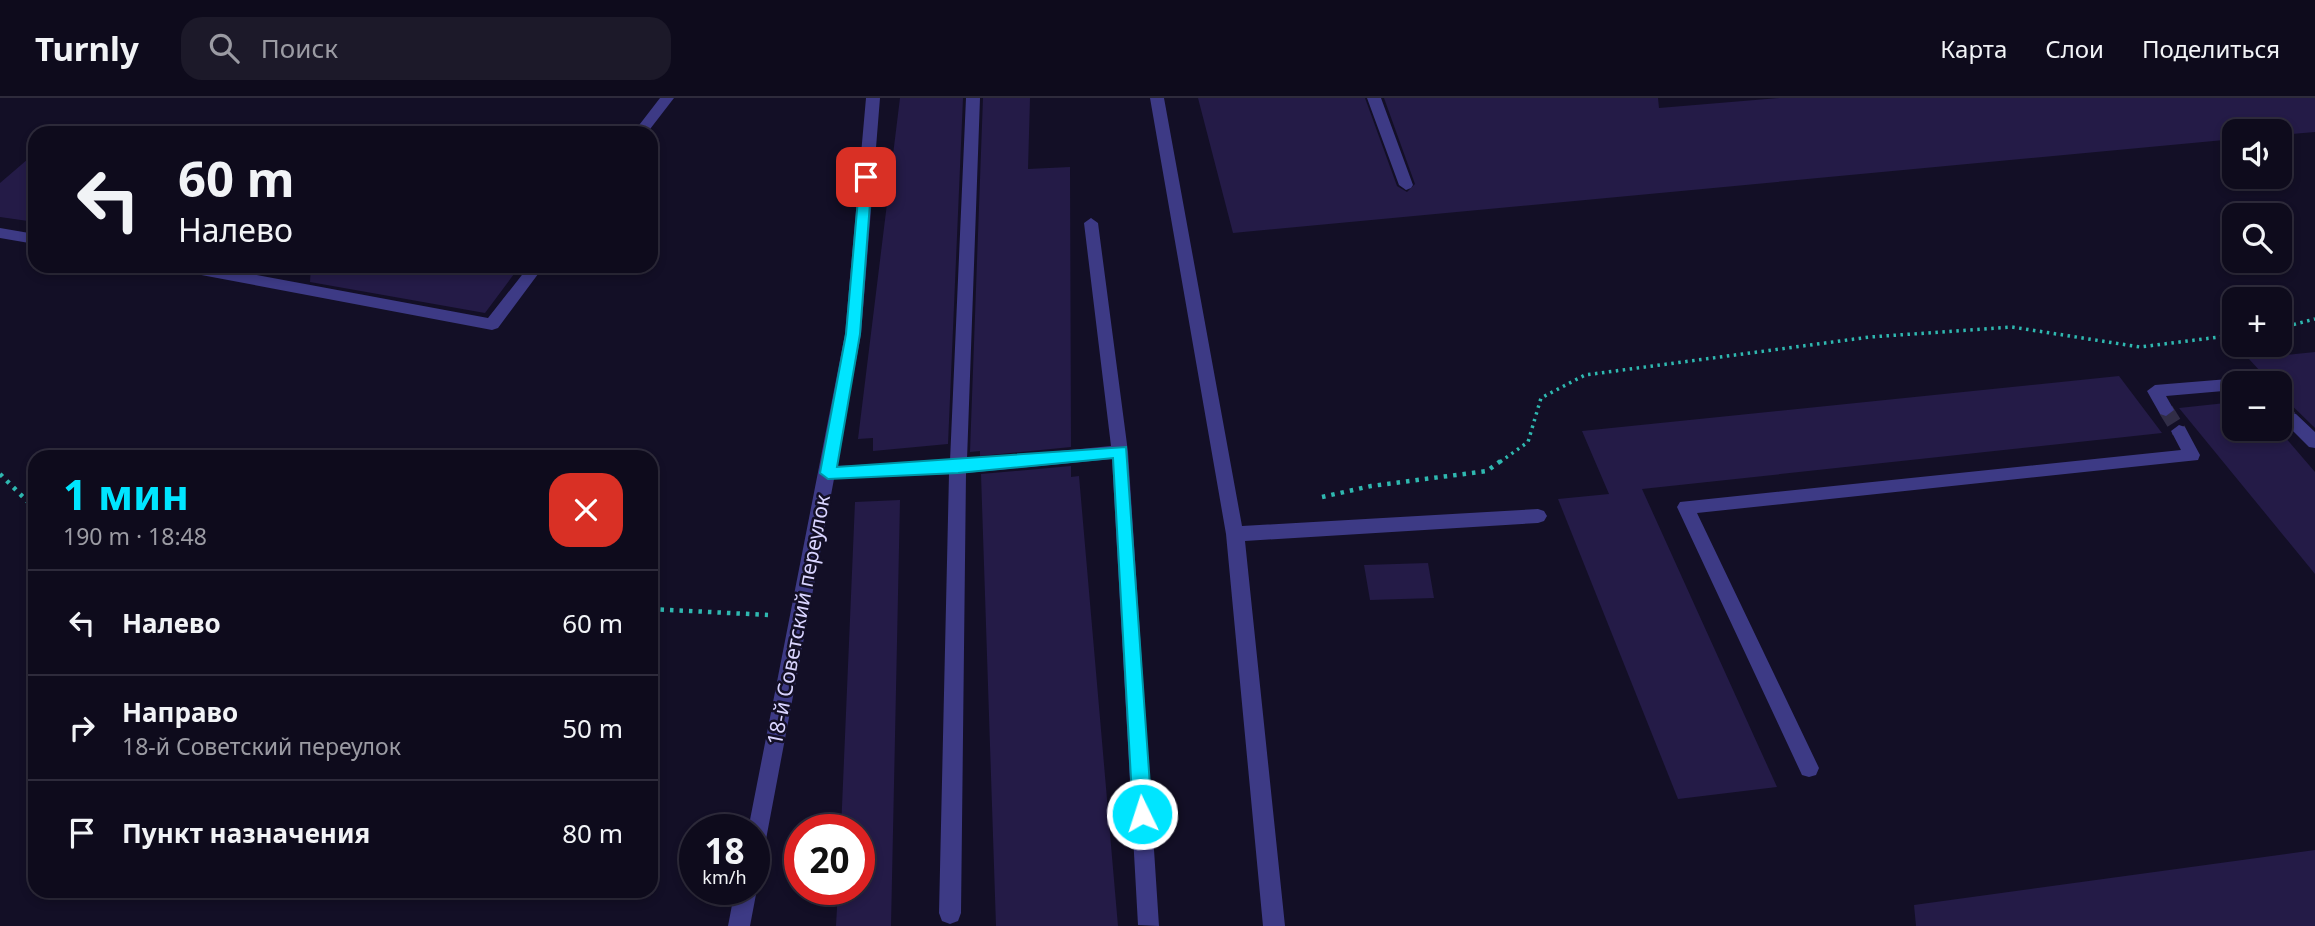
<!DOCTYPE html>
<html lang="ru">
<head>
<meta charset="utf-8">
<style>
	body { margin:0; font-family:"Noto Sans",sans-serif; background:#1c1929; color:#f1f3f6; height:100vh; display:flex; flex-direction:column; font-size:26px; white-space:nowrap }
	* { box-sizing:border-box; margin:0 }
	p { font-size:23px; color:#9b9ba3 }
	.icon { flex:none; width:38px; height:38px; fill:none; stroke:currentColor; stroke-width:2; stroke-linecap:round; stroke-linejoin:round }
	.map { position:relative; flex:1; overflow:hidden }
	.details { position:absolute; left:28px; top:352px; width:630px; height:448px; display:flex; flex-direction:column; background:#0e0b1c; border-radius:21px; box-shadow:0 4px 10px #0003,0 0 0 2px #2e2b3b }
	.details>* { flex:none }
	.guide { position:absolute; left:28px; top:28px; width:630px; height:147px; border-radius:21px; box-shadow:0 4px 10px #0003,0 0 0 2px #2e2b3b; background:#0e0b1c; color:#f1f3f6; overflow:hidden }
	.buttons { position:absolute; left:2222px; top:21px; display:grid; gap:14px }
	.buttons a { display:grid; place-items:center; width:70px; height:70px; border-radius:14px; background:#0e0b1c; box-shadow:0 4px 10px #0003,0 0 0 2px #2e2b3b; font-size:35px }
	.speed { position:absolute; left:679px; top:716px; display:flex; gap:14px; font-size:35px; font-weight:700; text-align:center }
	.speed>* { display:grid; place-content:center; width:91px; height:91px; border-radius:50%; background:#0e0b1c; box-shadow:0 4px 10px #0003,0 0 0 2px #2e2b3b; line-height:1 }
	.speed small { font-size:18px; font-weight:400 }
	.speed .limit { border:10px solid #d22; background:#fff; color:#111 }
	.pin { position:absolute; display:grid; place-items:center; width:60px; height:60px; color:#fff; margin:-30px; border-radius:14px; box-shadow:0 4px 10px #0006 }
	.me { position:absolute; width:77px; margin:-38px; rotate:356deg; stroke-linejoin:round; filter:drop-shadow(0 0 5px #0008) }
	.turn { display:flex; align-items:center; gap:24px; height:147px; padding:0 35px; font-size:32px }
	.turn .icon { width:91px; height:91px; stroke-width:2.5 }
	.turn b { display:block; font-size:49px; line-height:60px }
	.round { display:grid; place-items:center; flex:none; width:74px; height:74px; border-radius:21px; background:#1c1929 }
	.overview { display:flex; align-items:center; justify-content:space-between; height:119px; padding:0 35px }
	h1 { font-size:42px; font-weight:700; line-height:52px; color:#00e5ff }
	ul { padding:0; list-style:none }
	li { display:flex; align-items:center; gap:21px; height:105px; padding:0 35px; border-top:2px solid #2e2b3b }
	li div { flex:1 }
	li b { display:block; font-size:26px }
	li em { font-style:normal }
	header { display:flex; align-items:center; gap:42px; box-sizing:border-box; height:98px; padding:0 35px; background:#0e0b1c; border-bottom:2px solid #2e2b3b }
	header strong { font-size:33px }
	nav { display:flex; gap:38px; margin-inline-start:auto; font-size:24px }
	.search { width:490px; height:63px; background:#1c1929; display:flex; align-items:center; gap:18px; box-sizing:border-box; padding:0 24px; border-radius:21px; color:#9b9ba3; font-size:26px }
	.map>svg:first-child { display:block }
	.building { fill:#241b47 }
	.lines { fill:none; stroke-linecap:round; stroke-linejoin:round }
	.minor-tunnel { stroke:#312d47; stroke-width:15; stroke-dasharray:15 8; stroke-linecap:butt }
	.path-far1 { stroke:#2fb8b0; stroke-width:3.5; stroke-dasharray:2.5 4.5; stroke-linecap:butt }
	.path { stroke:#2fb8b0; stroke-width:4.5; stroke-dasharray:3.5 6; stroke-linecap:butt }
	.minor { fill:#3d3a85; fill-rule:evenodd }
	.route { fill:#00e5ff; stroke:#0095a6; stroke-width:2 }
	.labels { text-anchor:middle; stroke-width:5; stroke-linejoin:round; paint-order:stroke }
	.street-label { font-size:21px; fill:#d9d4ff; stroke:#130f26 }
</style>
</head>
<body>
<header>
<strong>Turnly</strong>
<div class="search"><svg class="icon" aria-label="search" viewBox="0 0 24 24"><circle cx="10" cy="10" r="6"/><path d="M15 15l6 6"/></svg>Поиск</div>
<nav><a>Карта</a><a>Слои</a><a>Поделиться</a></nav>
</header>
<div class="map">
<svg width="2315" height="828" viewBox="0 0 2315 828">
	<rect width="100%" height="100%" fill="#130f26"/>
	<!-- building -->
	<path class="building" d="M 900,0 L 963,0 L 948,346 L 873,353 L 873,340 L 858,341 Z
		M 983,0 L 1030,0 L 1028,71 L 1070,69 L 1071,349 L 980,358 L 980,353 L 970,354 Z
		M 1198,0 L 1365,0 L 1397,88 L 1407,94 L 1415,86 L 1384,0 L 1658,0 L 1659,10 L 1779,0 L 2315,0 L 2315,34 L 2280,37 L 2280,33 L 2235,33 L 2235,41 L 1233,135 Z
		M 35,55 L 35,124 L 0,119 L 0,85 Z
		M 311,168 L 520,168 L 485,215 L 310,184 Z
		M 2315,254 L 2315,330 L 2280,296 L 2280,285 L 2271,285 L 2249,261 Z
		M 2119,278 L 2162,335 L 1642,391 L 1777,689 L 1678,701 L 1558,401 L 1609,396 L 1582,333 Z
		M 2235,304 L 2235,331 L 2278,331 L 2315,374 L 2315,476 L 2179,310 Z
		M 1071,368 L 1071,379 L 1079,378 L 1118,828 L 996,828 L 981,376 Z
		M 900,402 L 891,828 L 836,828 L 838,791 L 859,791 L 859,732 L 841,732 L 855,404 Z
		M 1428,465 L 1434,500 L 1370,502 L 1364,467 Z
		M 2315,752 L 2315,828 L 1916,828 L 1914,807 Z"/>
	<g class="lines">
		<!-- minor-tunnel -->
		<path class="minor-tunnel" d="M 2280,311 L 2290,320
			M 2166,312 L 2179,333"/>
		<!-- path-far1 -->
		<path class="path-far1" d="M 2280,230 L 2315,221
			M 1500,364 L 1528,344 L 1541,300 L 1585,277 L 1870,239 L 2012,229 L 2140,249 L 2235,237"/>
		<!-- path -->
		<path class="path" d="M 0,376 L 35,411
			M 1322,399 L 1371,388 L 1487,373 L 1502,362
			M 651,511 L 768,517"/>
		<!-- minor -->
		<path class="minor" d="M 660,0 L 674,0 L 647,35 L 633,35 Z
			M 866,0 L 880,0 L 861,236 L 836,368 L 950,363 L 966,0 L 980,0 L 967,362 L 1111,348 L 1084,125 L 1091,120 L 1098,125 L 1128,354 L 1159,828 L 1138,827 L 1112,361 L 966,375 L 961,815 L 958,823 L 950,826 L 942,823 L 939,815 L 949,376 L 834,381 L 764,752 L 761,759 L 754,762 L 754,732 L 748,732 L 845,236 Z
			M 1150,0 L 1164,0 L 1242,428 L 1538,411 L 1544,413 L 1547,418 L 1544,423 L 1538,425 L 1245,443 L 1285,828 L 1263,828 L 1226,436 Z
			M 1367,0 L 1381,0 L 1413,87 L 1411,90 L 1406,92 L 1399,87 Z
			M 0,130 L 35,136 L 35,146 L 0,140 Z
			M 173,168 L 208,168 L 488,220 L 529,168 L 544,168 L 498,230 L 492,232 L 180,173 Z
			M 2253,279 L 2261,285 L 2235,285 L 2235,292 L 2166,298 L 2174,312 L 2166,318 L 2160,316 L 2147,293 L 2155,287 Z
			M 2290,314 L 2296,316 L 2315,334 L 2315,350 L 2309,349 L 2284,324 L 2282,320 L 2284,316 Z
			M 2179,327 L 2185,329 L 2200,357 L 2198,362 L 1697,415 L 1819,670 L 1816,677 L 1809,679 L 1802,677 L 1677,409 L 1680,404 L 2181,352 L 2171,333 Z
			M 754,785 L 757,791 L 750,828 L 728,828 L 735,791 L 754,791 Z"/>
	</g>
	<!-- route -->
	<path class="route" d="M 866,74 L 872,79 L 860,236 L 837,369 L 1126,349 L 1152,716 L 1149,722 L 1142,724 L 1136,722 L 1133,716 L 1113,360 L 958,375 L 828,381 L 820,375 L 846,236 L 860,79 Z"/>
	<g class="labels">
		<!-- street labels -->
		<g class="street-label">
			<text transform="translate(799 522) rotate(-79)" y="7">18-й Советский переулок</text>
		</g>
	</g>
</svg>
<div class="buttons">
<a><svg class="icon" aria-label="sound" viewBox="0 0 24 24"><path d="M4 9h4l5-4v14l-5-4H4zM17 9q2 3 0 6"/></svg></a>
<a><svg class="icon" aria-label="search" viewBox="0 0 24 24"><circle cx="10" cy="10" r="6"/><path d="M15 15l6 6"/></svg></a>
<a>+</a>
<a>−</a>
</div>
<div class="speed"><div>18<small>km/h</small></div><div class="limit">20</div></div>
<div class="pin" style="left:866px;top:79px;background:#d93025"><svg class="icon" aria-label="arrive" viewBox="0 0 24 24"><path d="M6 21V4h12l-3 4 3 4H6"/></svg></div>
<svg class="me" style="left:1142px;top:716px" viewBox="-20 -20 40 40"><circle r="17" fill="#00e5ff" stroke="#fff" stroke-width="3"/><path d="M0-11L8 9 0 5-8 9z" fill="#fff"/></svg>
<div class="guide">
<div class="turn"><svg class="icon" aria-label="left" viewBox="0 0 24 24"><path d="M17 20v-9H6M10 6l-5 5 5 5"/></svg><div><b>60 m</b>Налево</div></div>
</div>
<section class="details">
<div class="overview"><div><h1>1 мин</h1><p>190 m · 18:48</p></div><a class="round" style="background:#d93025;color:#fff"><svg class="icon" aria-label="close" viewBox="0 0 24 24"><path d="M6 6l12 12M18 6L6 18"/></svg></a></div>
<ul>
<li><svg class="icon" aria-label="left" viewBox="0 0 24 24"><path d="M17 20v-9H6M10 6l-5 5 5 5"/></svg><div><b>Налево</b></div><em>60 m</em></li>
<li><svg class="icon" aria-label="right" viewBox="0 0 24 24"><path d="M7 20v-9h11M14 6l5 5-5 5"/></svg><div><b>Направо</b><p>18-й Советский переулок</p></div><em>50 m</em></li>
<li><svg class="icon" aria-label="arrive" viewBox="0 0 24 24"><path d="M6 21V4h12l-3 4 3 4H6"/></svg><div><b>Пункт назначения</b></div><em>80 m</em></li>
</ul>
</section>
</div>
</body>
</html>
